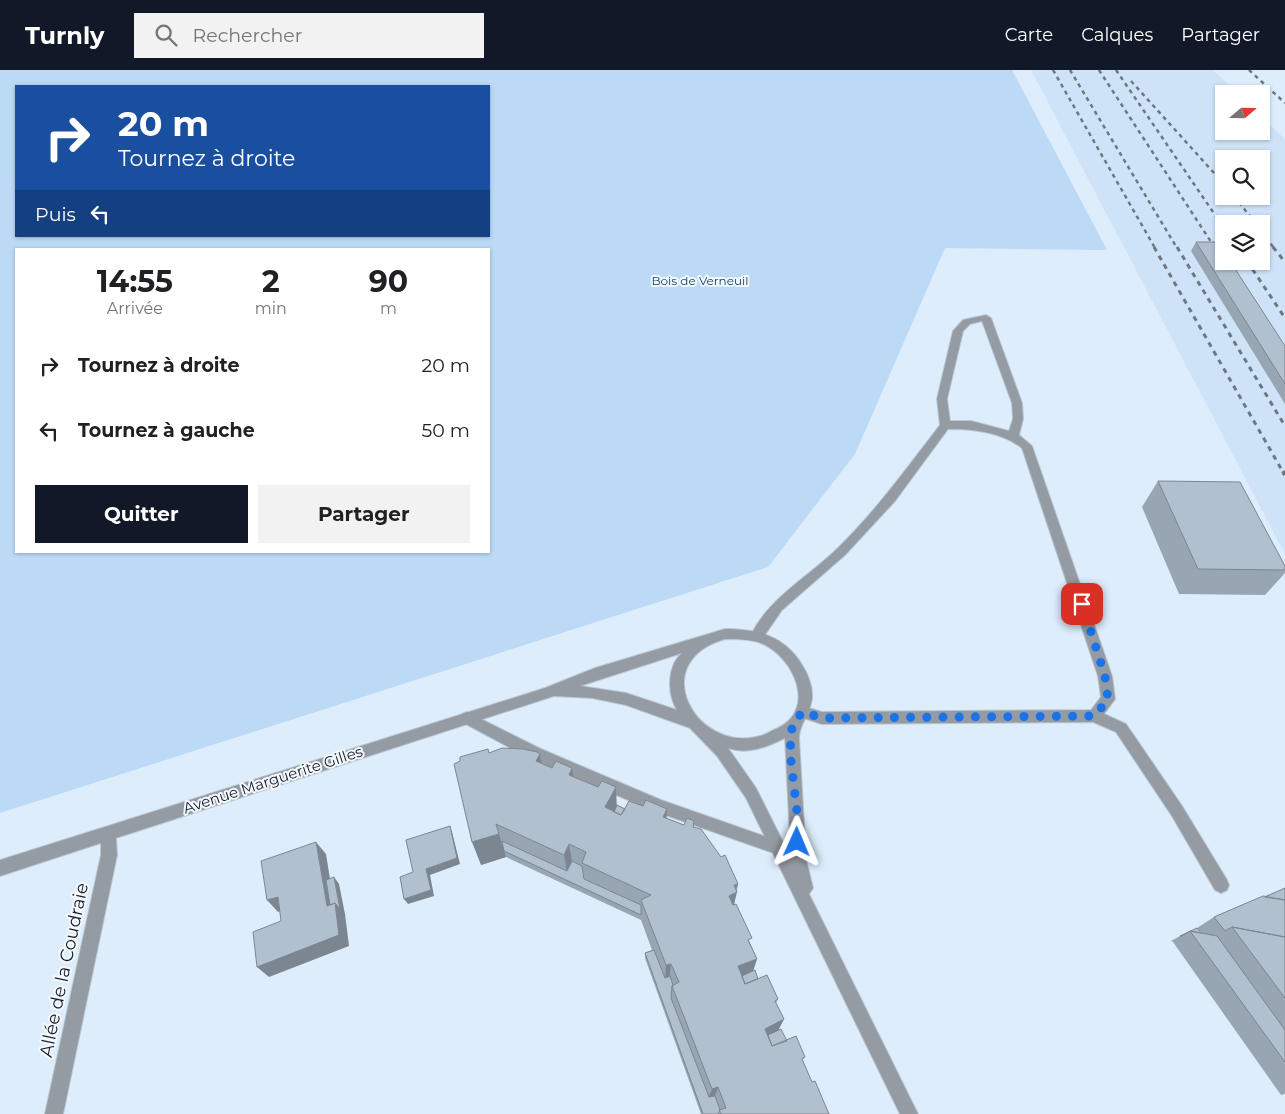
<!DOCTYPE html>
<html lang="fr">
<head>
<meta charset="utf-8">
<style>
	body { margin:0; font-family:Montserrat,sans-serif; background:#f2f2f2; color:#202124; height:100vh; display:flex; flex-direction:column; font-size:19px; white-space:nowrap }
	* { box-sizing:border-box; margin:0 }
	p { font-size:16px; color:#757577 }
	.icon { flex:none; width:28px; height:28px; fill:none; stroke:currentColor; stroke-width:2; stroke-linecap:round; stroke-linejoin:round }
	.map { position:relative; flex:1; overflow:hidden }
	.panel { position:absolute; left:15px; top:178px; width:475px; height:305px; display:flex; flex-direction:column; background:#fff; border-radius:0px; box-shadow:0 1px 4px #0004 }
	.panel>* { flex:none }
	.hud { position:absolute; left:15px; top:15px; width:475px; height:152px; border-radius:0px; box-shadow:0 1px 4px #0004; background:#1a4fa0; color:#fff; overflow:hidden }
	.needle { width:32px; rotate:70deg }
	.controls { position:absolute; left:1215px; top:15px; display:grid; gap:10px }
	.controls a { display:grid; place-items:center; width:55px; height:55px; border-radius:0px; background:#fff; box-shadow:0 1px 4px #0004; font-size:25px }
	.pin { position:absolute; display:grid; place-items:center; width:42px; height:42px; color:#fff; margin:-21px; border-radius:10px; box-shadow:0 2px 8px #0006 }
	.me { position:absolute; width:55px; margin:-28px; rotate:1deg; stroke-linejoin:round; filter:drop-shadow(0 0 4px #0008) }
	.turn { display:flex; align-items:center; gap:18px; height:105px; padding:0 20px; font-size:22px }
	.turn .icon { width:65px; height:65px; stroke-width:2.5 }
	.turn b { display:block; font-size:35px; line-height:42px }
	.then { display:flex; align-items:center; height:48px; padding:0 20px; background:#0003; gap:10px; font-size:19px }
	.eta { display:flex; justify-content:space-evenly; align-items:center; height:85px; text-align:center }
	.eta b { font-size:30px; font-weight:700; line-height:35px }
	.action { display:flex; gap:10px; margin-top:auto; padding:10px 20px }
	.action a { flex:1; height:58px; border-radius:0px; background:#111827; color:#fff; font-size:20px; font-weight:700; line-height:58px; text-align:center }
	.action a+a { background:#f2f2f2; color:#202124 }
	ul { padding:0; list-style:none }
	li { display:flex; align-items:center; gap:15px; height:65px; padding:0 20px }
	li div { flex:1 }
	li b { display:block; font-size:19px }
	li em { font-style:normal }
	header { display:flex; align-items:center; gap:30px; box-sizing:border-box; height:70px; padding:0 25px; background:#111827; color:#fff }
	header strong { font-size:24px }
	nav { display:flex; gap:28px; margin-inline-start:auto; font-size:18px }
	.search { width:350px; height:45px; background:#f2f2f2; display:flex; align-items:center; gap:12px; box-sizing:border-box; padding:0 18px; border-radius:0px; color:#757577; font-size:19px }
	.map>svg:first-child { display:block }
	.built { fill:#cee3f8; fill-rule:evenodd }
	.green { fill:#bcd9f6; fill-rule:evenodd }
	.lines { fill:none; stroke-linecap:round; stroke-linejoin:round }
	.service-casing { stroke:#b9c7d5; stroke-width:2 }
	.minor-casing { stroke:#b9c7d5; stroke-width:2 }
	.service { fill:#959ba2; fill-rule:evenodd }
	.minor { fill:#959ba2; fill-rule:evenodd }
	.rail-far2 { stroke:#6e7881; stroke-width:2.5; stroke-dasharray:4 4; stroke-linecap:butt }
	.rail-far1 { stroke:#6e7881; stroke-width:3; stroke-dasharray:5 5; stroke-linecap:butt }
	.rail { stroke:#6e7881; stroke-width:4; stroke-dasharray:6 6; stroke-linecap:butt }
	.wall { fill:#98a5b2 }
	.shaded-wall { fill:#7c8691 }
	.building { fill:#b1c0cf; stroke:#7c8691 }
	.route { stroke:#1a73e8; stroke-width:9; stroke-dasharray:0 16.2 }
	.labels { text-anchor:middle; stroke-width:4; stroke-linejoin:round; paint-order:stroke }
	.far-park-label { font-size:12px; fill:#0d446f; stroke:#f3f9ff }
	.street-label { font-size:15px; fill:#161c21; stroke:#f3f9ff }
	.near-street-label { font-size:18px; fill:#161c21; stroke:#f3f9ff }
</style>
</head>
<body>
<header>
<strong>Turnly</strong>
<div class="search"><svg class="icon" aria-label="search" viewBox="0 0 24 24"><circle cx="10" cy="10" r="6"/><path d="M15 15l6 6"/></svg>Rechercher</div>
<nav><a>Carte</a><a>Calques</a><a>Partager</a></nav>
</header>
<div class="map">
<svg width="1285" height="1044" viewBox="0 0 1285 1044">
	<rect width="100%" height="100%" fill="#ddedfc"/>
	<!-- built -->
	<path class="built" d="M 1031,0 L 1213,0 L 1238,24 L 1224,24 L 1224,61 L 1261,61 L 1261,46 L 1285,69 L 1285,484 ZM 1224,89 L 1261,89 L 1261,126 L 1224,126 ZM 1224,154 L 1261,154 L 1261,191 L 1224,191 Z"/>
	<!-- green -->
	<path class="green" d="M 0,0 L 1012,0 L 1107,180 L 945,178 L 855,384 L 768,497 L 0,743 ZM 16,16 L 489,16 L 489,166 L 16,166 ZM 16,179 L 489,179 L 489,481 L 16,481 Z"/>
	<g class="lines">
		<defs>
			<path id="service" d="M 986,245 L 991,248 L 1022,333 L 1023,349 L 1019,365 L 1032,376 L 1112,606 L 1115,629 L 1104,644 L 1126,654 L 1182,736 L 1227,810 L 1229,815 L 1227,820 L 1221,823 L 1215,820 L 1172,746 L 1116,662 L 1093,652 L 822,654 L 797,646 L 795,642 L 797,638 L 802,636 L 822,642 L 1091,640 L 1101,627 L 1098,606 L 1022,378 C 1001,362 974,359 948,359 L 895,431 L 845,485 L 782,540 L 762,569 L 757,570 L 752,569 L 751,565 C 769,528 808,507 837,479 C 876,441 907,398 940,355 L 937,329 L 953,261 L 963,250 ZM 982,251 L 1012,333 L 1013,349 L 1009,361 L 971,351 L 950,351 L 947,329 L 963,261 L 970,254 Z
				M 467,642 L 541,679 L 661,730 L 784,773 L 787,778 L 784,783 L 779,785 L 654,741 L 531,689 L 462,652 L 460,648 L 462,644 Z"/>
			<path id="minor" d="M 725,559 C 757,559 785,566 802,595 C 808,604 813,617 812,628 C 811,643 799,654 799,668 L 806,789 L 813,818 L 809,824 L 918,1044 L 900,1044 L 746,728 L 717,686 L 690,658 L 626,635 L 592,628 L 554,626 L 116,768 L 117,785 L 63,1044 L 45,1044 L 101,785 L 101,773 L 0,806 L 0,790 L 545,618 L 595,598 ZM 725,569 C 737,569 751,569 763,574 C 794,588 817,639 778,658 C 772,660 766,665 760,666 C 696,684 645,592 725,569 ZM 682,583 C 667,596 667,624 677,640 L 626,623 L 580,616 ZM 785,668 L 791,788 L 756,718 L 728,678 C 748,685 767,677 785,668 Z"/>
		</defs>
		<!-- service casing -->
		<use href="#service" class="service-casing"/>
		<!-- minor casing -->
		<use href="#minor" class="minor-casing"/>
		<!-- service -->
		<use href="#service" class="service"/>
		<!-- minor -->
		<use href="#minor" class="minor"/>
		<!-- rail-far2 -->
		<path class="rail-far2" d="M 1053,0 L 1155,178
			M 1070,0 L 1177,178
			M 1099,0 L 1215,178
			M 1116,0 L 1224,158
			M 1249,0 L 1285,33
			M 1131,11 L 1224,114
			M 1234,126 L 1256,154
			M 1261,161 L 1274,178"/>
		<!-- rail-far1 -->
		<path class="rail-far1" d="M 1154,177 L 1283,402
			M 1177,177 L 1285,356
			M 1215,177 L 1224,191
			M 1273,177 L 1285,192
			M 1247,191 L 1285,248"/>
		<!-- rail -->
		<path class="rail" d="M 1283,401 L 1285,405"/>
	</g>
	<!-- wall -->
	<path class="wall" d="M 1196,172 L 1285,276 L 1285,334 L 1191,181 Z
		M 1158,411 L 1285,496 L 1285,503 L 1265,525 L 1179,524 L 1142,437 Z
		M 489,683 L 540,684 L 542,693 L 552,698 L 572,698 L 573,707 L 617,735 L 625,739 L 666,748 L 684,755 L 694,751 L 694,757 L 738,814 L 734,834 L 750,873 L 757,889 L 753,901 L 758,909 L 778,929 L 776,933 L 784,949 L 778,961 L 787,971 L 805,987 L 802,990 L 812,1012 L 829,1044 L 701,1044 L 645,888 L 645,883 L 652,880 L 641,850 L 506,787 L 481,795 Z
		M 1285,818 L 1285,1024 L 1281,1025 L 1173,872 L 1171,871 L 1180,866 L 1197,858 L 1214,847 Z"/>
	<!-- shaded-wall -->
	<path class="shaded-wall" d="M 540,684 L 545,710 L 536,691 Z
		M 572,698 L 576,724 L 569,705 Z
		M 616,717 L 617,742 L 610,757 L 605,737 Z
		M 667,739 L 666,763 L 663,747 Z
		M 496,754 L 506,787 L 481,795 L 472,772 Z
		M 450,756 L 452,762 L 460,794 L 430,805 L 434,826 L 408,834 L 404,829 L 426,799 Z
		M 316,772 L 326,784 L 335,840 L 334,807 L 339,814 L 345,844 L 349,876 L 269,907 L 257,897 L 327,836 Z
		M 569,774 L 573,797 L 568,808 L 564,785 Z
		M 738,814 L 735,823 L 737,822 L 732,843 L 729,826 L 734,815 Z
		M 278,827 L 289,838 L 278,842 L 267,830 Z
		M 757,889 L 751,907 L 735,913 L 738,896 Z
		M 671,894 L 669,911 L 665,913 L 666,895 Z
		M 784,949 L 776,964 L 761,972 L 765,959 Z
		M 718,1017 L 714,1029 L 707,1030 L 712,1019 Z"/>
	<!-- building -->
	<path class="building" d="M 1196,172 L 1218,172 L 1224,181 L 1224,191 L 1230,191 L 1285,276 L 1285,314 Z
		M 1158,411 L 1240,412 L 1285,496 L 1285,500 L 1198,499 Z
		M 502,678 L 523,679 L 537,682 L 540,684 L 536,691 L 552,698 L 556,691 L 572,698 L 569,705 L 598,717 L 602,711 L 616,717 L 605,737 L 621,745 L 629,731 L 643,736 L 646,730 L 667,739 L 663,747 L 684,755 L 687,748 L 694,751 L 693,757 L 701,759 L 721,787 L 725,785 L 738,814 L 734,815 L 737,822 L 729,826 L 733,835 L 736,834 L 752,868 L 748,870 L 757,889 L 738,896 L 745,914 L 767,905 L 778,929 L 775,931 L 784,949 L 765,959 L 772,976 L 796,966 L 805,987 L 802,989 L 812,1012 L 815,1011 L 829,1044 L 721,1044 L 719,1040 L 726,1038 L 718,1017 L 712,1019 L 672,916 L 679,912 L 671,894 L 666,895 L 641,830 L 651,825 L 582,793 L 586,782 L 569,774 L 564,785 L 496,754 L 499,764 L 472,772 L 454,694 L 460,691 L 460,687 L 488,679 L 489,683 Z
		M 617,735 L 625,739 L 621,745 L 614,742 Z
		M 450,756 L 457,788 L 426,799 L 431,820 L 404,829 L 400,807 L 413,802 L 406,770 Z
		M 502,771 L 567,801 L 572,791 L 582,796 L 584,809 L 641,835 L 641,845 L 504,781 Z
		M 316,772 L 327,836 L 335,833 L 339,865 L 257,897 L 253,862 L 281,851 L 278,827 L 267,830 L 261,791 Z
		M 334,807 L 340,839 L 335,833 L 330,835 L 326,810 Z
		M 1285,818 L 1285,830 L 1265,827 Z
		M 1263,826 L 1285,830 L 1285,867 L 1232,857 L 1225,861 L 1214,847 Z
		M 1232,857 L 1285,867 L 1285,928 Z
		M 1197,858 L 1201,863 L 1190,861 L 1182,866 L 1180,866 Z
		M 1190,861 L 1217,866 L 1285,960 L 1285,992 Z
		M 654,880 L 665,908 L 670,906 L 673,915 L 672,916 L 671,928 L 709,1027 L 715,1026 L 720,1040 L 718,1044 L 703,1044 L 645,883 Z
		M 755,900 L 758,909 L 745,914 L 742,906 Z
		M 781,959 L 787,971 L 772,976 L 768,965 Z"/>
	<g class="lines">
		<!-- route -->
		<path class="route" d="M 797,772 L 797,742 L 790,682 L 792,657 L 802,642 L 822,648 L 1094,646 L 1108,630 L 1105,606 L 1082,534"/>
	</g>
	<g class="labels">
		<!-- far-park labels -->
		<g class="far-park-label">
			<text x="700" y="215">Bois de Verneuil</text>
		</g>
		<!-- street labels -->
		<g class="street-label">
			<text transform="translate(273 710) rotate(-18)" y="5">Avenue Marguerite Gilles</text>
		</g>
		<!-- near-street labels -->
		<g class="near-street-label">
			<text transform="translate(64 900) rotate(-78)" y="6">Allée de la Coudraie</text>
		</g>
	</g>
</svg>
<div class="controls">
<a><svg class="needle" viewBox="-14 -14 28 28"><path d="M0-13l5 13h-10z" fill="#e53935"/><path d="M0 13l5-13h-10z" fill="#757577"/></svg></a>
<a><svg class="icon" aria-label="search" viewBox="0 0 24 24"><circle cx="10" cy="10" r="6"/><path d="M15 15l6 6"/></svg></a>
<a><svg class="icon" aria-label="layers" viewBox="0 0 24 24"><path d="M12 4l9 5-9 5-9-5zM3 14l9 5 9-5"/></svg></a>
</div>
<div class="pin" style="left:1082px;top:534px;background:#d93025"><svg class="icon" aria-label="arrive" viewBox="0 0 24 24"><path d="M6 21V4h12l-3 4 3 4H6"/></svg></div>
<svg class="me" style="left:797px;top:772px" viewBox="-20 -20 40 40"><path d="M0-17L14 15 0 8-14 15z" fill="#1a73e8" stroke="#fff" stroke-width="4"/></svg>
<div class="hud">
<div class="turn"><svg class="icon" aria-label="right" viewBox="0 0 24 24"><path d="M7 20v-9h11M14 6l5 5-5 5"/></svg><div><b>20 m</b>Tournez à droite</div></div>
<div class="then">Puis<svg class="icon" aria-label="left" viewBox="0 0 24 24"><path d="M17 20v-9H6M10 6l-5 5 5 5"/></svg></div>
</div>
<section class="panel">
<div class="eta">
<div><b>14:55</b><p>Arrivée</p></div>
<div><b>2</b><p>min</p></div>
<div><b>90</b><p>m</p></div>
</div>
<ul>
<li><svg class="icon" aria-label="right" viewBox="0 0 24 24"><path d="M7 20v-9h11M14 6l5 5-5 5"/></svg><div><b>Tournez à droite</b></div><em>20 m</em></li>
<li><svg class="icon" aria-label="left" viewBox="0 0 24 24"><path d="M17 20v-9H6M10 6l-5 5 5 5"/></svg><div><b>Tournez à gauche</b></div><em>50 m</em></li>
</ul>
<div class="action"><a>Quitter</a><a>Partager</a></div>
</section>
</div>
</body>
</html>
